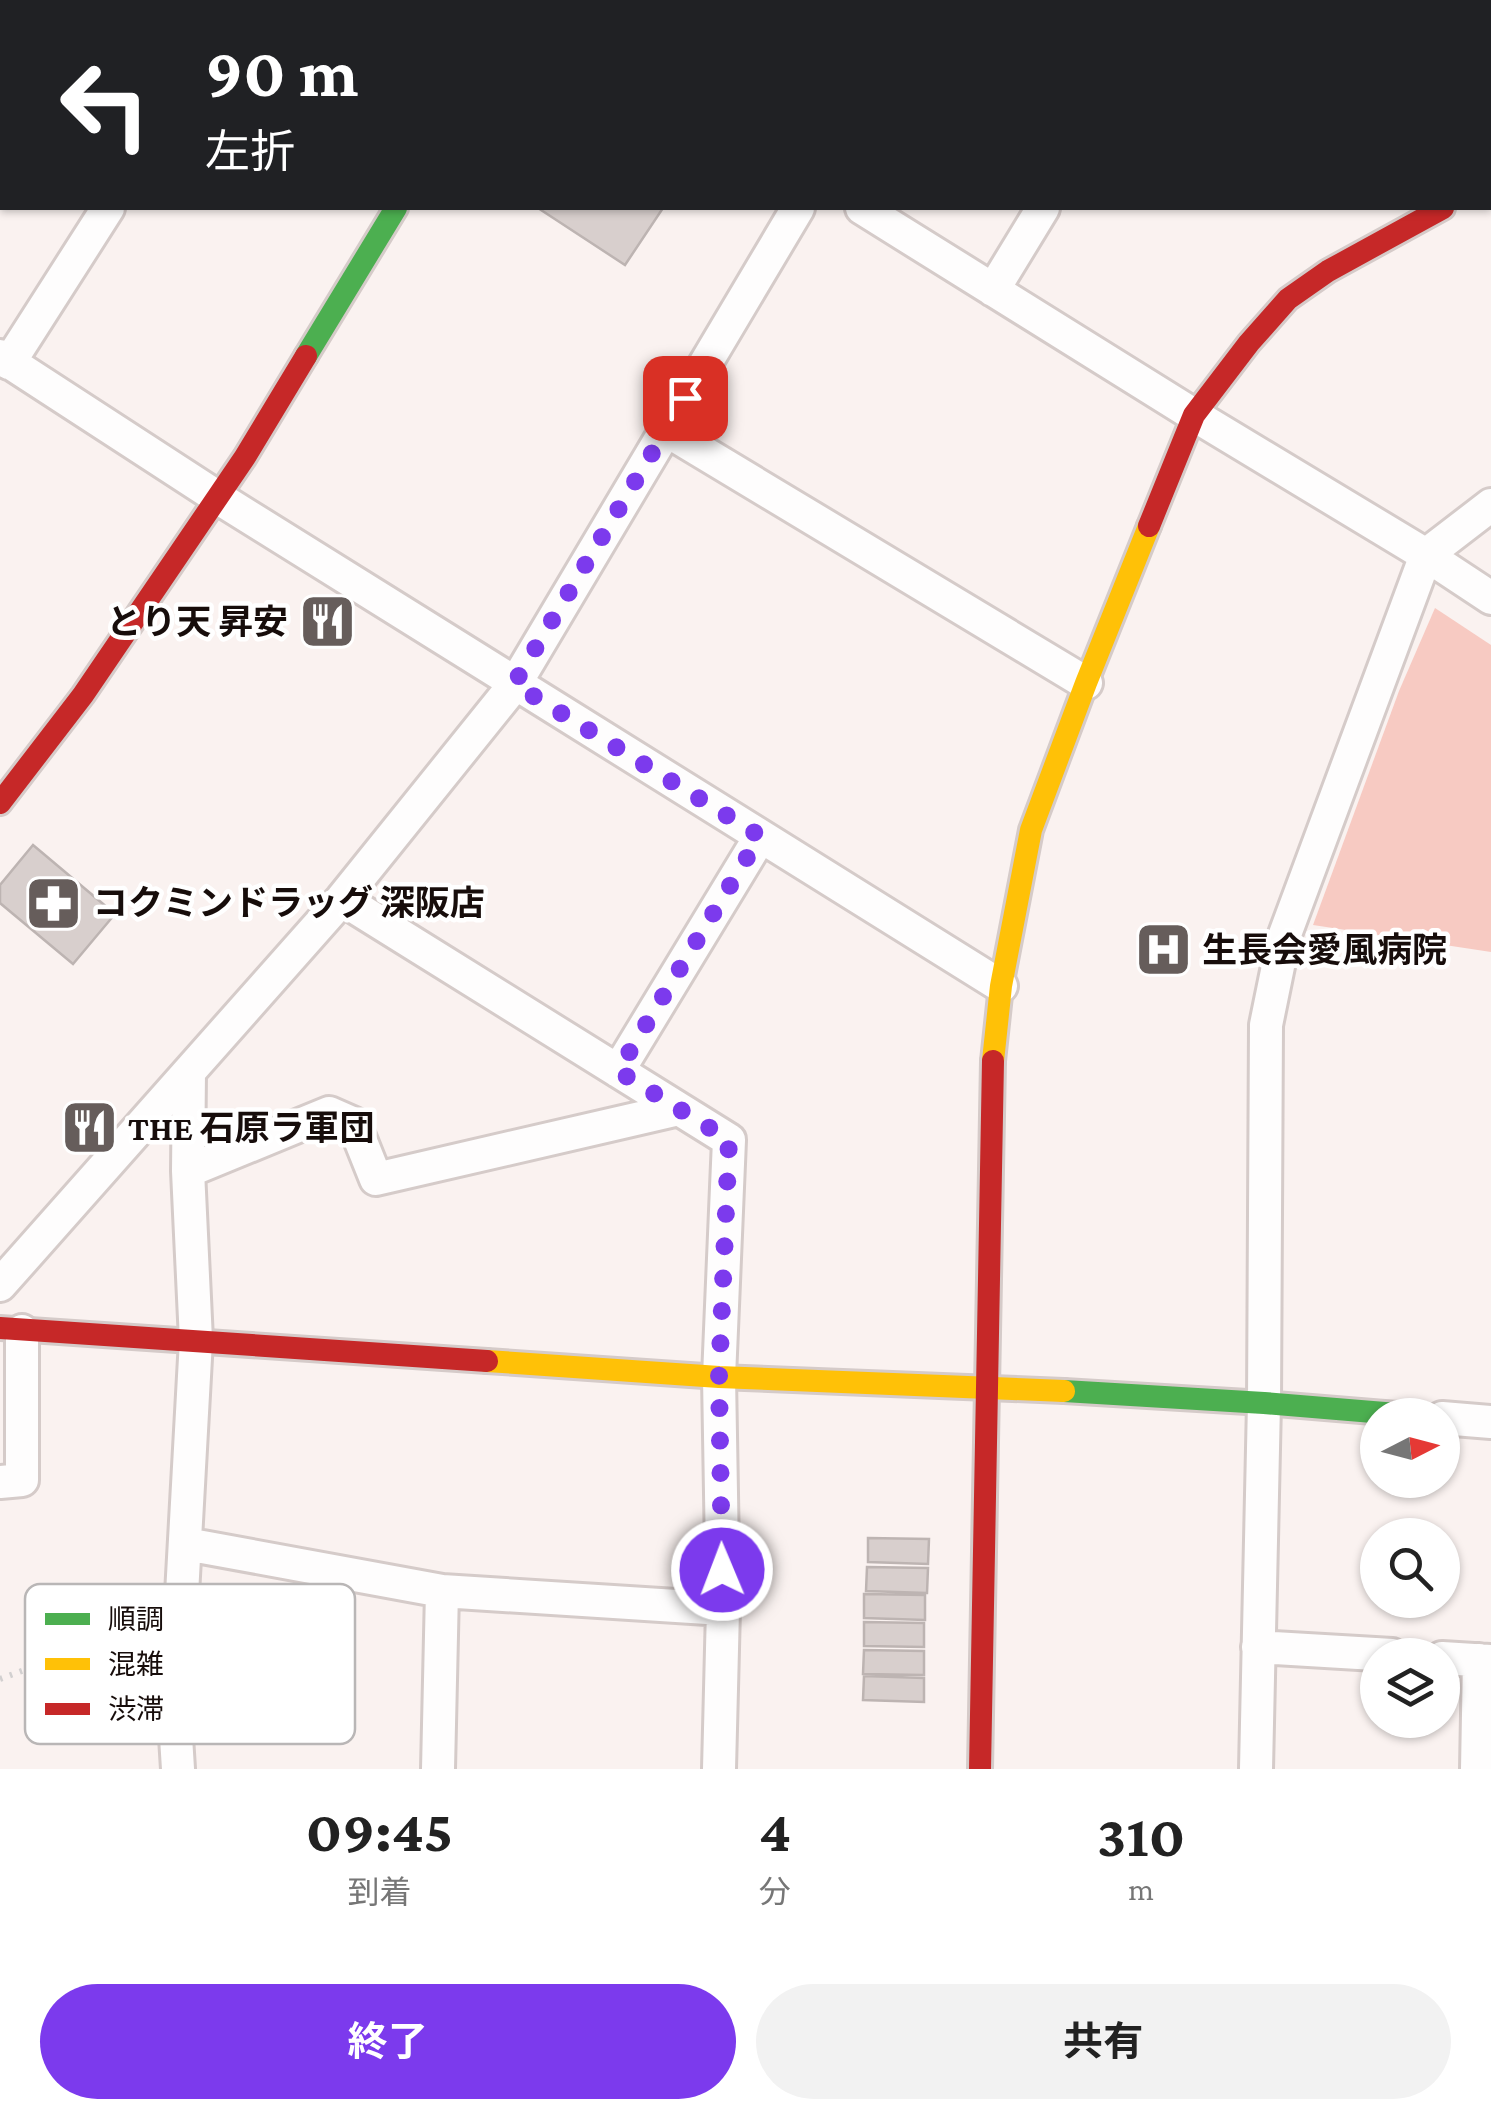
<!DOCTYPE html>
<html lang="ja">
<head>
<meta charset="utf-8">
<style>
	body { margin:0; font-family:"Crimson Pro","Noto Sans JP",serif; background:#f2f2f2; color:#222; height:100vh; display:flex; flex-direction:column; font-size:38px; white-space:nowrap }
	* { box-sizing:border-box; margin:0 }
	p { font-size:32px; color:#767676 }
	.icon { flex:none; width:55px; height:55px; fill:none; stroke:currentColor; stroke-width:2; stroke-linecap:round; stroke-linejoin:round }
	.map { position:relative; height:1769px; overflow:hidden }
	.side { display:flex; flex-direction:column; background:#fff; flex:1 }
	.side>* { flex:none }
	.guide { position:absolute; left:0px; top:0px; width:1492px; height:210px; box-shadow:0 2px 8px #0004; background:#202124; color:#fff; overflow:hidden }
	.needle { width:65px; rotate:84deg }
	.fabs { position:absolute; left:1360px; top:1398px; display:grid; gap:20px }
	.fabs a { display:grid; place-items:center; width:100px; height:100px; border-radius:50%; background:#fff; box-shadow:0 2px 8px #0004; font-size:50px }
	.pin { position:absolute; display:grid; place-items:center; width:85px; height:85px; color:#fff; margin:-42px; border-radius:20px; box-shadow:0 5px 15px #0006 }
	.me { position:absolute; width:110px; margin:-55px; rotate:359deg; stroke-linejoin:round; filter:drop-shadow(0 0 8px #0008) }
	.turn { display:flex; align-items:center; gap:35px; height:210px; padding:0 40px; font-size:45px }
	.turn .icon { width:130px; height:130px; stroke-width:2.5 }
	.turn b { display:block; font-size:70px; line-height:85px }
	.eta { display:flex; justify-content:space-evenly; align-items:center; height:170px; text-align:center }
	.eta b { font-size:60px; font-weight:700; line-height:70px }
	.button { display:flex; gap:20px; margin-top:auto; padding:20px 40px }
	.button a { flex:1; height:115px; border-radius:60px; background:#7c3aed; color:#fff; font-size:40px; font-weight:700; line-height:115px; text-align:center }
	.button a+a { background:#f2f2f2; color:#222 }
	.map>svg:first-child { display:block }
	.green { fill:#f7cac2 }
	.building { fill:#d8cfcd; stroke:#bdb4b2; stroke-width:2.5 }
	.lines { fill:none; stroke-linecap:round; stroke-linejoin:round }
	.street-casing { stroke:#d5cbc9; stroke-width:38 }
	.fast-casing { stroke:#d5cbc9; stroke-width:28 }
	.slow-casing { stroke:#d5cbc9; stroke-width:28 }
	.jam-casing { stroke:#d5cbc9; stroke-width:28 }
	.path { stroke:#d2d0d0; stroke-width:6; stroke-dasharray:2.5 8; stroke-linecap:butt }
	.street { stroke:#fefdfd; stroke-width:32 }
	.fast { stroke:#4caf50; stroke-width:22 }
	.slow { stroke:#ffc107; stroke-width:22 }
	.jam { stroke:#c62828; stroke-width:22 }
	.route { stroke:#7c3aed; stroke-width:18; stroke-dasharray:0 32.4 }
	.labels { text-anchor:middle; stroke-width:9; stroke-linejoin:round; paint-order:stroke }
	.poi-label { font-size:35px; font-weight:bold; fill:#170d0b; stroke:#fff; text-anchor:start }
	.key { fill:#fff; stroke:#b9b6b6; stroke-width:2.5 }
	.key-label { font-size:28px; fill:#170d0b }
</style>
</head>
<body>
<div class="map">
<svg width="1491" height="1769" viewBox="0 0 1491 1769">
	<rect width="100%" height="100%" fill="#faf2f0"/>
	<!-- green -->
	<path class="green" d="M 1435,608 L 1491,645 L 1491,952 L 1313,925 L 1399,691 Z"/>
	<!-- building -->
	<path class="building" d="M 538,208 L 663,208 L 625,265 Z
		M 33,845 L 115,914 L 73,964 L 0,903 L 0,885 Z
		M 868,1538 L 929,1539 L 928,1564 L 868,1562 Z
		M 867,1567 L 928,1568 L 927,1593 L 866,1591 Z
		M 864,1594 L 925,1595 L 925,1620 L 864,1618 Z
		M 864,1622 L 924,1623 L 924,1647 L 864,1646 Z
		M 864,1650 L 924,1651 L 924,1675 L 863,1674 Z
		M 864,1676 L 924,1678 L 924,1702 L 863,1700 Z"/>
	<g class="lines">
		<defs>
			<path id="street" d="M 190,0 L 198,2
				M 1280,0 L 1282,2
				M 921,2 L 922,0
				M 1166,2 L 1167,0
				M 862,208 L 1194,415 L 1426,555 L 1491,598
				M 993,290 L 1043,208
				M 0,356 L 217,497 L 1001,986
				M 9,363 L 108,208
				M 666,430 L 1086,683
				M 342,899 L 729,1140 L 719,1377 L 723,1609 L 719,1769
				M 618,1071 L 760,837
				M 188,1171 L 329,1113 L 354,1124 L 376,1179 L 679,1109
				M 0,1285 L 342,899 L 515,684 L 798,208
				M 1442,1418 L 1491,1422
				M 0,1482 L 22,1480 L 22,1331
				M 186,1544 L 442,1591 L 723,1609
				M 1258,1647 L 1392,1655
				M 1442,1658 L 1491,1661
				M 178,1769 L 175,1721 L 196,1340 L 188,1171 L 189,1072
				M 438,1769 L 442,1591
				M 1256,1769 L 1264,1403 L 1266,1025 L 1284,937 L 1426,555 L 1491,505
				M 1477,1769 L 1479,1660"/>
			<path id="fast" d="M 1490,189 L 1491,189
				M 306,356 L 396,208
				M 1064,1391 L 1264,1403 L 1409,1415"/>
			<path id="slow" d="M 519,2 L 521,0
				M 993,1061 L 1001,986 L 1031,830 L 1086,683 L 1149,526
				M 487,1361 L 719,1377 L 1064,1391"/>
			<path id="jam" d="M 1149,526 L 1194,415 L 1249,343 L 1288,299 L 1328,271 L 1443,208
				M 0,803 L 83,695 L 245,457 L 306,356
				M 0,1328 L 487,1361
				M 980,1769 L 993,1061"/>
		</defs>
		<!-- street casing -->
		<use href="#street" class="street-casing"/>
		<!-- fast casing -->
		<use href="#fast" class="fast-casing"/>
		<!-- slow casing -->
		<use href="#slow" class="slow-casing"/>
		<!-- jam casing -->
		<use href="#jam" class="jam-casing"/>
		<!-- path -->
		<path class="path" d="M 0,1679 L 38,1665 L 150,1650"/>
		<!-- street -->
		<use href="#street" class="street"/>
		<!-- fast -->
		<use href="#fast" class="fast"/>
		<!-- slow -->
		<use href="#slow" class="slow"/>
		<!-- jam -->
		<use href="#jam" class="jam"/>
	</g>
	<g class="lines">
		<!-- route -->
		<path class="route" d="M 685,398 L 514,684 L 760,836 L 618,1071 L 729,1140 L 719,1377 L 722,1570"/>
	</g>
	<!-- icons -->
	<defs>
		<symbol id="restaurant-square" viewBox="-11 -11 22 22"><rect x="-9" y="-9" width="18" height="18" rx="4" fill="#665d5b" stroke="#fff"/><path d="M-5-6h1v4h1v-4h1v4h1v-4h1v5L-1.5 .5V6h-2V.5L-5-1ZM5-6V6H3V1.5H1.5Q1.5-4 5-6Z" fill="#fff"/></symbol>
		<symbol id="pharmacy-square" viewBox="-11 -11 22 22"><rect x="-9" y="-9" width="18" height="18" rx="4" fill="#665d5b" stroke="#fff"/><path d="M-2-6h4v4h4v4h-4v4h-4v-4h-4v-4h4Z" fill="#fff"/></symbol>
		<symbol id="hospital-square" viewBox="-11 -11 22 22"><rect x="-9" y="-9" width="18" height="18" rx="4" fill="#665d5b" stroke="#fff"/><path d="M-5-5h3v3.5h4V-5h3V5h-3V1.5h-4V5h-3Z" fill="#fff"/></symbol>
	</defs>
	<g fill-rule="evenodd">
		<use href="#restaurant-square" x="296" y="590" width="63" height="63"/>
		<use href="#pharmacy-square" x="22" y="872" width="63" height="63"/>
		<use href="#hospital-square" x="1132" y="918" width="63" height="63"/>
		<use href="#restaurant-square" x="58" y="1096" width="63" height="63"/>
	</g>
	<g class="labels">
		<!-- poi labels -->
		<g class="poi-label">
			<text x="288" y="634" text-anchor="end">とり天 昇安</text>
			<text x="93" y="915">コクミンドラッグ 深阪店</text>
			<text x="1202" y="962">生長会愛風病院</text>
			<text x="128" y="1140">THE 石原ラ軍団</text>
		</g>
	</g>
	<!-- legend -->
	<rect x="25" y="1584" width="330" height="160" rx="15" class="key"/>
	<rect x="45" y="1613" width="45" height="12" fill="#4caf50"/>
	<rect x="45" y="1658" width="45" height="12" fill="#ffc107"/>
	<rect x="45" y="1703" width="45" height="12" fill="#c62828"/>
	<g class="key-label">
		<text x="108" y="1629">順調</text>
		<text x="108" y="1674">混雑</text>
		<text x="108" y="1719">渋滞</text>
	</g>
</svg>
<div class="fabs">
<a><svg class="needle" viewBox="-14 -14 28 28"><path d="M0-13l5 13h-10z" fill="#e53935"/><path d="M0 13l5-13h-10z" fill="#767676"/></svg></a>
<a><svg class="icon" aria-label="search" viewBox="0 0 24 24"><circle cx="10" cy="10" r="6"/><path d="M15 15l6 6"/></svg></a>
<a><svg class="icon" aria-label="layers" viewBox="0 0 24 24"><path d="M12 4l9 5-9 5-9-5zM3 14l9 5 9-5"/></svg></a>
</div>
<div class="pin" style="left:685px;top:398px;background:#d93025"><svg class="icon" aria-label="arrive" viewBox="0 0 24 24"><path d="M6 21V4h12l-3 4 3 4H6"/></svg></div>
<svg class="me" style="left:722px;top:1570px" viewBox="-20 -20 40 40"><circle r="17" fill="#7c3aed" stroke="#fff" stroke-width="3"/><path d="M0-11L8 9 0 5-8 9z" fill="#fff"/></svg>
<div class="guide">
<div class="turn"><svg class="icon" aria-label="left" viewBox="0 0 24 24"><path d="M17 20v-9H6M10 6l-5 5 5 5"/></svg><div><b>90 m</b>左折</div></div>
</div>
</div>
<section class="side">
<div class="eta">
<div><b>09:45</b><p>到着</p></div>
<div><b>4</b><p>分</p></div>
<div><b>310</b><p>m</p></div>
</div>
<div class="button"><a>終了</a><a>共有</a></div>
</section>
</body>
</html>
